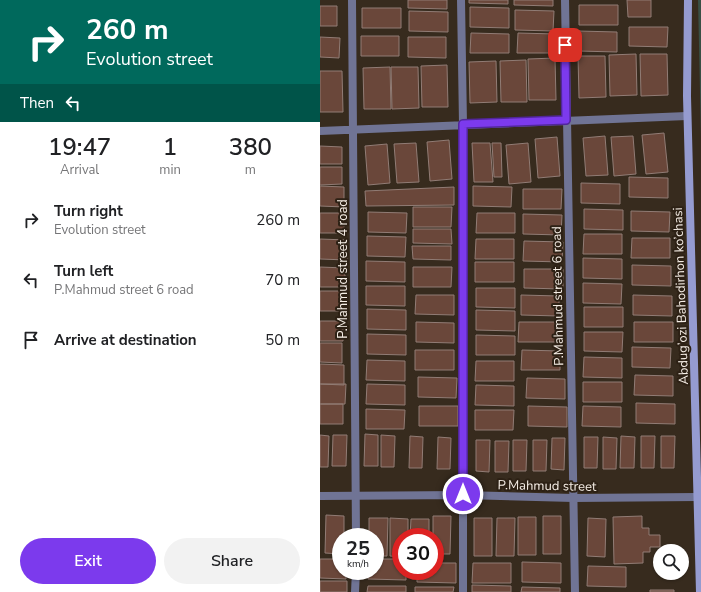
<!DOCTYPE html>
<html lang="en">
<head>
<meta charset="utf-8">
<style>
	body { margin:0; font-family:"Nunito Sans",sans-serif; background:#f2f2f2; color:#202124; height:100vh; display:flex; flex-direction:column; font-size:15px; white-space:nowrap }
	* { box-sizing:border-box; margin:0 }
	p { font-size:13px; color:#757577 }
	.icon { flex:none; width:22px; height:22px; fill:none; stroke:currentColor; stroke-width:2; stroke-linecap:round; stroke-linejoin:round }
	.map { position:relative; flex:1; overflow:hidden }
	.drawer { display:flex; flex-direction:column; background:#fff; width:320px }
	.drawer>* { flex:none }
	.top-card { background:#00695c; color:#fff; overflow:hidden }
	.tools { position:absolute; left:333px; top:544px; display:grid; gap:8px }
	.tools a { display:grid; place-items:center; width:36px; height:36px; border-radius:50%; background:#fff; box-shadow:0 1px 3px #0004; font-size:20px }
	.speed { position:absolute; left:12px; top:528px; display:flex; gap:8px; font-size:20px; font-weight:700; text-align:center }
	.speed>* { display:grid; place-content:center; width:52px; height:52px; border-radius:50%; background:#fff; box-shadow:0 1px 3px #0004; line-height:1 }
	.speed small { font-size:10px; font-weight:400 }
	.speed .limit { border:6px solid #d22; background:#fff; color:#111 }
	.pin { position:absolute; display:grid; place-items:center; width:34px; height:34px; color:#fff; margin:-17px; border-radius:8px; box-shadow:0 2px 6px #0006 }
	.me { position:absolute; width:44px; margin:-22px; rotate:0deg; stroke-linejoin:round; filter:drop-shadow(0 0 3px #0008) }
	.turn { display:flex; align-items:center; gap:14px; height:84px; padding:0 20px; font-size:18px }
	.turn .icon { width:52px; height:52px; stroke-width:2.5 }
	.turn b { display:block; font-size:28px; line-height:34px }
	.then { display:flex; align-items:center; height:38px; padding:0 20px; background:#0003; gap:8px; font-size:15px }
	.eta { display:flex; justify-content:space-evenly; align-items:center; height:68px; text-align:center }
	.eta b { font-size:24px; font-weight:600; line-height:28px }
	.button { display:flex; gap:8px; margin-top:auto; padding:8px 20px }
	.button a { flex:1; height:46px; border-radius:24px; background:#7c3aed; color:#fff; font-size:16px; font-weight:600; line-height:46px; text-align:center }
	.button a+a { background:#f2f2f2; color:#202124 }
	ul { padding:0; list-style:none }
	li { display:flex; align-items:center; gap:12px; height:60px; padding:0 20px }
	li div { flex:1 }
	li b { display:block; font-size:15px }
	li em { font-style:normal }
	main { display:flex; flex:1; min-height:0 }
	.map>svg:first-child { display:block }
	.green { fill:#394f45 }
	.building { fill:#6a473a; stroke:#917c75 }
	.lines { fill:none; stroke-linecap:round; stroke-linejoin:round }
	.minor { stroke:#707495; stroke-width:8 }
	.tertiary { stroke:#707495; stroke-width:8 }
	.secondary { stroke:#959bd0; stroke-width:8 }
	.route-casing { stroke:#51269a; stroke-width:10 }
	.route { stroke:#7c3aed; stroke-width:7 }
	.labels { text-anchor:middle; stroke-width:4; stroke-linejoin:round; paint-order:stroke }
	.street-label { font-size:13px; fill:#f6eee6; stroke:#2d2115 }
</style>
</head>
<body>
<main>
<section class="drawer">
<div class="top-card">
<div class="turn"><svg class="icon" aria-label="right" viewBox="0 0 24 24"><path d="M7 20v-9h11M14 6l5 5-5 5"/></svg><div><b>260 m</b>Evolution street</div></div>
<div class="then">Then<svg class="icon" aria-label="left" viewBox="0 0 24 24"><path d="M17 20v-9H6M10 6l-5 5 5 5"/></svg></div>
</div>
<div class="eta">
<div><b>19:47</b><p>Arrival</p></div>
<div><b>1</b><p>min</p></div>
<div><b>380</b><p>m</p></div>
</div>
<ul>
<li><svg class="icon" aria-label="right" viewBox="0 0 24 24"><path d="M7 20v-9h11M14 6l5 5-5 5"/></svg><div><b>Turn right</b><p>Evolution street</p></div><em>260 m</em></li>
<li><svg class="icon" aria-label="left" viewBox="0 0 24 24"><path d="M17 20v-9H6M10 6l-5 5 5 5"/></svg><div><b>Turn left</b><p>P.Mahmud street 6 road</p></div><em>70 m</em></li>
<li><svg class="icon" aria-label="arrive" viewBox="0 0 24 24"><path d="M6 21V4h12l-3 4 3 4H6"/></svg><div><b>Arrive at destination</b></div><em>50 m</em></li>
</ul>
<div class="button"><a>Exit</a><a>Share</a></div>
</section>
<div class="map">
<svg width="381" height="592" viewBox="0 0 381 592">
	<rect width="100%" height="100%" fill="#372b1e"/>
	<!-- green -->
	<path class="green" d="M 378,0 L 381,0 L 381,138 Z"/>
	<!-- building -->
	<path class="building" d="M 88,0 L 127,0 L 127,9 L 88,8 Z
		M 149,0 L 188,0 L 188,4 L 149,3 Z
		M 194,0 L 233,0 L 233,6 L 194,5 Z
		M 307,0 L 331,0 L 331,17 L 308,17 Z
		M 259,5 L 298,5 L 298,25 L 259,25 Z
		M 0,6 L 17,6 L 17,26 L 0,26 Z
		M 150,7 L 189,8 L 189,28 L 150,27 Z
		M 42,8 L 81,8 L 81,28 L 42,28 Z
		M 195,10 L 234,11 L 233,31 L 195,30 Z
		M 89,11 L 128,12 L 128,32 L 89,31 Z
		M 309,27 L 348,27 L 347,47 L 309,46 Z
		M 258,31 L 297,32 L 297,52 L 258,51 Z
		M 151,33 L 189,34 L 189,53 L 150,53 Z
		M 198,33 L 236,34 L 236,53 L 197,53 Z
		M 41,36 L 79,36 L 79,56 L 41,56 Z
		M 0,37 L 20,38 L 19,58 L 0,57 Z
		M 88,37 L 126,37 L 126,58 L 88,57 Z
		M 316,54 L 317,95 L 290,96 L 289,55 Z
		M 320,54 L 347,54 L 348,95 L 321,96 Z
		M 258,56 L 285,56 L 286,97 L 259,98 Z
		M 235,58 L 236,100 L 209,100 L 208,59 Z
		M 206,60 L 207,102 L 181,102 L 180,61 Z
		M 176,61 L 177,102 L 150,103 L 149,62 Z
		M 127,65 L 128,107 L 102,107 L 101,66 Z
		M 70,67 L 71,109 L 44,109 L 43,68 Z
		M 71,67 L 98,67 L 99,108 L 72,109 Z
		M 0,71 L 22,71 L 23,112 L 0,112 Z
		M 344,133 L 348,172 L 326,174 L 322,135 Z
		M 285,136 L 288,175 L 266,176 L 263,138 Z
		M 313,136 L 316,174 L 294,176 L 291,137 Z
		M 237,137 L 240,176 L 218,178 L 215,139 Z
		M 129,140 L 132,179 L 110,181 L 107,142 Z
		M 96,143 L 99,182 L 77,183 L 74,144 Z
		M 152,143 L 170,143 L 173,182 L 154,182 Z
		M 172,143 L 181,143 L 182,177 L 174,177 Z
		M 208,143 L 211,182 L 189,184 L 186,145 Z
		M 67,144 L 70,183 L 48,185 L 45,146 Z
		M 0,146 L 22,147 L 22,164 L 0,164 Z
		M 0,167 L 22,167 L 22,184 L 0,185 Z
		M 309,177 L 348,178 L 348,198 L 309,197 Z
		M 261,183 L 300,184 L 300,204 L 261,203 Z
		M 0,186 L 24,187 L 24,207 L 0,206 Z
		M 153,186 L 192,187 L 191,207 L 153,206 Z
		M 134,187 L 134,205 L 46,206 L 45,191 Z
		M 203,189 L 242,189 L 241,209 L 203,209 Z
		M 93,207 L 132,207 L 131,227 L 93,227 Z
		M 264,209 L 303,210 L 303,230 L 264,229 Z
		M 311,211 L 350,212 L 349,232 L 311,231 Z
		M 48,212 L 87,213 L 86,233 L 48,232 Z
		M 0,213 L 24,213 L 24,233 L 0,233 Z
		M 157,213 L 195,213 L 195,233 L 156,233 Z
		M 203,214 L 242,215 L 241,235 L 203,234 Z
		M 93,229 L 131,229 L 132,244 L 93,243 Z
		M 264,234 L 302,234 L 302,254 L 263,254 Z
		M 47,236 L 86,237 L 85,257 L 47,256 Z
		M 312,238 L 350,238 L 350,258 L 311,258 Z
		M 0,239 L 27,240 L 27,260 L 0,259 Z
		M 156,239 L 194,239 L 194,259 L 155,259 Z
		M 204,241 L 243,242 L 242,262 L 203,261 Z
		M 92,246 L 131,246 L 131,260 L 93,259 Z
		M 263,258 L 302,259 L 302,279 L 263,278 Z
		M 46,261 L 85,262 L 85,282 L 46,281 Z
		M 155,262 L 194,262 L 194,282 L 155,282 Z
		M 312,265 L 351,266 L 351,286 L 312,285 Z
		M 0,267 L 25,268 L 25,287 L 0,287 Z
		M 93,267 L 132,267 L 131,287 L 93,287 Z
		M 204,269 L 243,269 L 243,289 L 204,288 Z
		M 263,283 L 302,284 L 301,304 L 263,303 Z
		M 46,286 L 85,286 L 85,306 L 46,305 Z
		M 156,288 L 195,288 L 195,308 L 156,307 Z
		M 0,291 L 25,291 L 25,311 L 0,311 Z
		M 96,295 L 134,295 L 134,315 L 95,314 Z
		M 201,295 L 239,296 L 239,316 L 201,315 Z
		M 313,295 L 352,296 L 352,316 L 313,315 Z
		M 264,307 L 303,307 L 303,327 L 264,327 Z
		M 47,309 L 86,310 L 86,330 L 47,329 Z
		M 156,310 L 195,311 L 195,331 L 156,330 Z
		M 0,321 L 23,321 L 23,341 L 0,341 Z
		M 96,322 L 134,323 L 134,343 L 96,342 Z
		M 199,322 L 237,322 L 237,342 L 198,342 Z
		M 314,322 L 353,322 L 353,342 L 314,342 Z
		M 264,332 L 303,332 L 302,352 L 264,351 Z
		M 47,334 L 86,335 L 86,355 L 47,354 Z
		M 156,335 L 195,336 L 195,355 L 156,355 Z
		M 0,343 L 22,343 L 22,363 L 0,362 Z
		M 312,347 L 351,348 L 350,368 L 312,367 Z
		M 95,350 L 134,350 L 134,370 L 95,370 Z
		M 202,350 L 240,351 L 240,370 L 201,370 Z
		M 264,357 L 302,358 L 302,378 L 263,377 Z
		M 47,360 L 85,361 L 85,381 L 46,380 Z
		M 156,361 L 194,361 L 194,381 L 155,381 Z
		M 0,364 L 24,365 L 24,385 L 0,384 Z
		M 315,375 L 353,376 L 353,396 L 314,395 Z
		M 98,377 L 137,378 L 136,398 L 98,397 Z
		M 207,378 L 245,379 L 245,399 L 206,398 Z
		M 263,382 L 302,382 L 302,402 L 263,402 Z
		M 0,384 L 26,384 L 25,404 L 0,404 Z
		M 47,384 L 85,385 L 85,405 L 46,404 Z
		M 156,385 L 194,386 L 194,406 L 155,405 Z
		M 316,403 L 355,404 L 355,424 L 316,423 Z
		M 0,404 L 23,404 L 23,424 L 0,424 Z
		M 99,406 L 138,406 L 138,426 L 99,426 Z
		M 208,406 L 247,407 L 247,427 L 208,426 Z
		M 263,406 L 301,407 L 301,427 L 262,426 Z
		M 46,409 L 85,410 L 84,429 L 46,429 Z
		M 155,410 L 194,410 L 193,430 L 155,430 Z
		M 45,434 L 58,435 L 58,466 L 44,466 Z
		M 0,435 L 9,436 L 8,467 L 0,467 Z
		M 13,435 L 27,435 L 26,466 L 12,466 Z
		M 61,435 L 75,436 L 74,467 L 61,467 Z
		M 90,436 L 103,437 L 102,468 L 89,468 Z
		M 301,436 L 315,437 L 314,468 L 300,468 Z
		M 321,436 L 335,436 L 334,468 L 321,468 Z
		M 341,436 L 355,436 L 354,468 L 341,468 Z
		M 118,437 L 131,438 L 130,469 L 117,469 Z
		M 264,437 L 278,437 L 277,468 L 264,468 Z
		M 283,437 L 297,438 L 296,469 L 283,469 Z
		M 232,438 L 245,438 L 244,470 L 231,469 Z
		M 156,440 L 170,440 L 169,472 L 156,471 Z
		M 193,440 L 207,440 L 206,471 L 193,471 Z
		M 213,440 L 227,440 L 226,471 L 213,471 Z
		M 175,441 L 189,441 L 188,472 L 175,472 Z
		M 6,515 L 24,516 L 24,537 L 21,537 L 21,554 L 5,553 Z
		M 113,516 L 131,516 L 130,554 L 115,554 L 115,537 L 113,537 Z
		M 223,516 L 241,516 L 241,554 L 223,554 Z
		M 322,516 L 322,528 L 329,528 L 329,535 L 340,535 L 340,547 L 330,547 L 330,552 L 323,552 L 323,563 L 294,564 L 293,517 Z
		M 198,517 L 216,517 L 216,555 L 198,555 Z
		M 49,518 L 68,518 L 67,556 L 55,556 L 55,537 L 49,537 Z
		M 70,518 L 88,519 L 88,537 L 81,537 L 81,557 L 70,556 Z
		M 154,518 L 172,518 L 172,556 L 154,556 Z
		M 177,518 L 195,518 L 194,556 L 176,556 Z
		M 268,518 L 286,519 L 285,557 L 267,556 Z
		M 91,519 L 109,519 L 109,537 L 90,537 Z
		M 0,559 L 21,559 L 21,571 L 26,571 L 26,579 L 0,578 Z
		M 55,559 L 81,559 L 81,571 L 86,571 L 86,580 L 48,579 L 48,571 L 55,571 Z
		M 202,562 L 241,563 L 241,583 L 202,582 Z
		M 115,563 L 136,563 L 136,583 L 97,582 L 97,571 L 115,571 Z
		M 153,563 L 191,563 L 191,583 L 152,583 Z
		M 268,566 L 306,567 L 306,587 L 267,586 Z
		M 0,581 L 27,581 L 27,592 L 0,592 Z
		M 152,585 L 191,586 L 191,592 L 152,592 Z
		M 48,586 L 86,586 L 86,592 L 47,592 Z
		M 95,587 L 134,587 L 133,592 L 95,592 Z
		M 202,587 L 240,588 L 240,592 L 201,592 Z
		M 330,590 L 354,590 L 354,592 L 330,592 Z"/>
	<g class="lines">
		<!-- minor -->
		<path class="minor" d="M 32,0 L 36,537
			M 141,0 L 143,124 L 143,592
			M 245,0 L 255,592
			M 0,131 L 367,116
			M 35,592 L 36,571"/>
		<!-- tertiary -->
		<path class="tertiary" d="M 0,496 L 143,495 L 253,498 L 378,497"/>
		<!-- secondary -->
		<path class="secondary" d="M 368,0 L 367,96 L 380,592"/>
	</g>
	<g class="lines">
		<defs>
			<path id="route" d="M 143,494 L 143,124 L 246,120 L 245,45"/>
		</defs>
		<!-- route casing -->
		<use href="#route" class="route-casing"/>
		<!-- route -->
		<use href="#route" class="route"/>
	</g>
	<g class="labels">
		<!-- street labels -->
		<g class="street-label">
			<text transform="translate(22 269) rotate(-90)" y="5">P.Mahmud street 4 road</text>
			<text transform="translate(237 296) rotate(-91)" y="5">P.Mahmud street 6 road</text>
			<text transform="translate(360 296) rotate(-92)" y="5">Abdug’ozi Bahodirhon ko’chasi</text>
			<text transform="translate(227 485) rotate(1)" y="5">P.Mahmud street</text>
		</g>
	</g>
</svg>
<div class="tools">
<a><svg class="icon" aria-label="search" viewBox="0 0 24 24"><circle cx="10" cy="10" r="6"/><path d="M15 15l6 6"/></svg></a>
</div>
<div class="speed"><div>25<small>km/h</small></div><div class="limit">30</div></div>
<div class="pin" style="left:245px;top:45px;background:#d93025"><svg class="icon" aria-label="arrive" viewBox="0 0 24 24"><path d="M6 21V4h12l-3 4 3 4H6"/></svg></div>
<svg class="me" style="left:143px;top:494px" viewBox="-20 -20 40 40"><circle r="17" fill="#7c3aed" stroke="#fff" stroke-width="3"/><path d="M0-11L8 9 0 5-8 9z" fill="#fff"/></svg>
</div>
</main>
</body>
</html>
